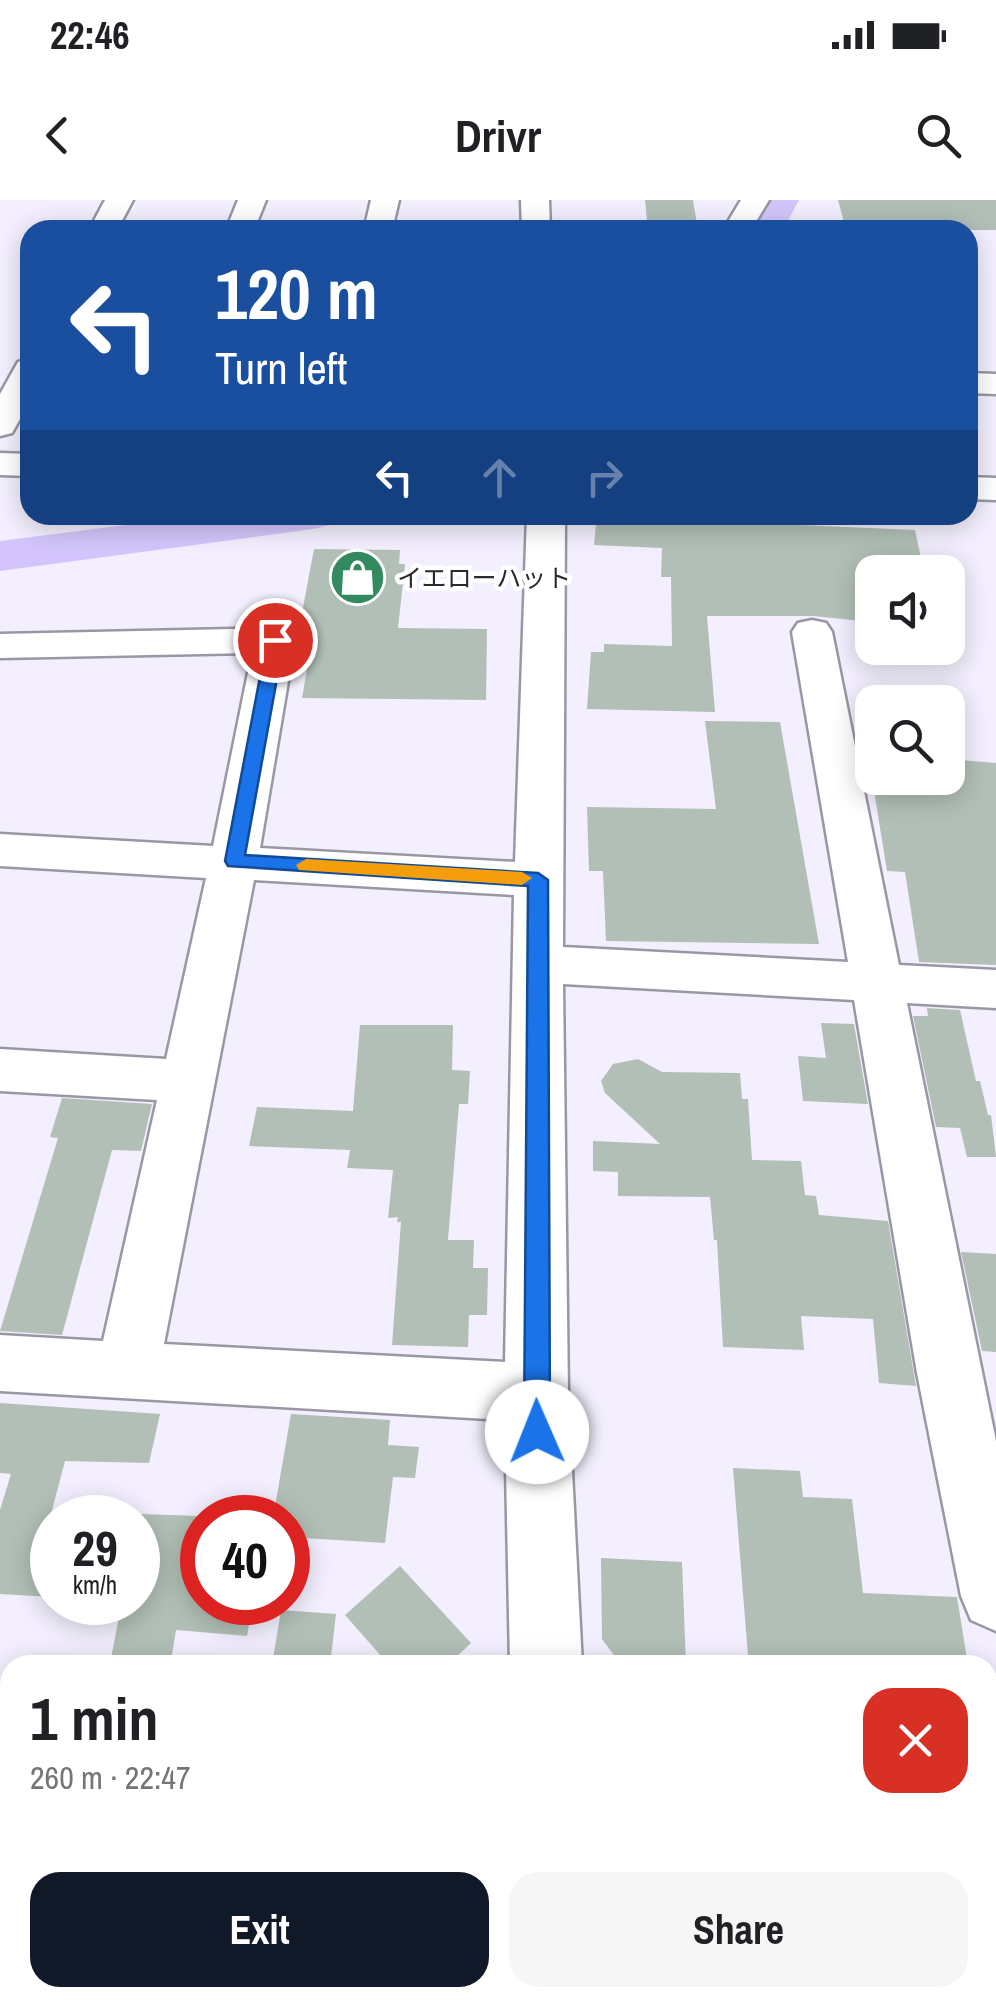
<!DOCTYPE html>
<html lang="en">
<head>
<meta charset="utf-8">
<style>
	body { margin:0; font-family:"Archivo Narrow","Noto Sans JP",sans-serif; background:#f6f6f6; color:#202124; height:100vh; display:flex; flex-direction:column; font-size:38px; white-space:nowrap }
	* { box-sizing:border-box; margin:0 }
	p { font-size:32px; color:#757577 }
	.icon { flex:none; width:55px; height:55px; fill:none; stroke:currentColor; stroke-width:2; stroke-linecap:round; stroke-linejoin:round }
	.map { position:relative; flex:1; overflow:hidden }
	.details { position:absolute; left:0px; top:1455px; width:998px; height:352px; display:flex; flex-direction:column; background:#fff; border-radius:30px 30px 0 0; box-shadow:0 5px 25px #0003 }
	.details>* { flex:none }
	.hud { position:absolute; left:20px; top:20px; width:958px; height:305px; border-radius:30px; box-shadow:0 5px 25px #0003; background:#1a4fa0; color:#fff; overflow:hidden }
	.controls { position:absolute; left:855px; top:355px; display:grid; gap:20px }
	.controls a { display:grid; place-items:center; width:110px; height:110px; border-radius:20px; background:#fff; box-shadow:0 5px 25px #0003; font-size:50px }
	.speed { position:absolute; left:30px; top:1295px; display:flex; gap:20px; font-size:50px; font-weight:700; text-align:center }
	.speed>* { display:grid; place-content:center; width:130px; height:130px; border-radius:50%; background:#fff; box-shadow:0 5px 25px #0003; line-height:1 }
	.speed small { font-size:25px; font-weight:400 }
	.speed .limit { border:15px solid #d22; background:#fff; color:#111 }
	.pin { position:absolute; display:grid; place-items:center; width:85px; height:85px; color:#fff; margin:-42px; border:5px solid #fff; border-radius:50%; box-shadow:0 2px 10px #0007 }
	.me { position:absolute; width:110px; margin:-55px; rotate:359deg; stroke-linejoin:round; filter:drop-shadow(0 0 8px #0008) }
	.turn { display:flex; align-items:center; gap:35px; height:210px; padding:0 30px; font-size:45px }
	.turn .icon { width:130px; height:130px; stroke-width:2.5 }
	.turn b { display:block; font-size:70px; line-height:85px }
	.lanes { display:flex; align-items:center; height:95px; padding:0 30px; background:#0003; justify-content:center; gap:50px; direction:ltr }
	.lanes .off { opacity:.35 }
	.round { display:grid; place-items:center; flex:none; width:105px; height:105px; border-radius:30px; background:#f6f6f6 }
	.headline { display:flex; align-items:center; justify-content:space-between; height:170px; padding:0 30px }
	h1 { font-size:60px; font-weight:700; line-height:75px }
	.button { display:flex; gap:20px; margin-top:auto; padding:20px 30px }
	.button a { flex:1; height:115px; border-radius:30px; background:#111827; color:#fff; font-size:40px; font-weight:700; line-height:115px; text-align:center }
	.button a+a { background:#f6f6f6; color:#202124 }
	.status { display:flex; justify-content:space-between; align-items:center; height:70px; padding:0 50px; background:#fff; direction:ltr }
	.status svg { height:28px; fill:currentColor }
	header { display:flex; justify-content:space-between; align-items:center; height:130px; padding:0 30px; background:#fff; font-size:45px; font-weight:700 }
	.map>svg:first-child { display:block }
	.lines { fill:none; stroke-linecap:round; stroke-linejoin:round }
	.river { fill:#d3c5fb; fill-rule:evenodd }
	.building { fill:#b1bfb6 }
	.minor-casing { stroke:#9a97a5; stroke-width:5 }
	.major-casing { stroke:#9a97a5; stroke-width:5 }
	.highway-casing { stroke:#9a97a5; stroke-width:5 }
	.minor { fill:#fff; fill-rule:evenodd }
	.major { fill:#fff; fill-rule:evenodd }
	.highway { fill:#fff; fill-rule:evenodd }
	.route { fill:#1a73e8; stroke:#114b97; stroke-width:2.5 }
	.slow { fill:#f59e0b }
	.labels { text-anchor:middle; stroke-width:9; stroke-linejoin:round; paint-order:stroke }
	.far-poi-label { font-size:25px; fill:#2b292f; stroke:#fff; text-anchor:start }
</style>
</head>
<body>
<div class="status"><b>22:46</b><svg viewBox="0 0 49 12"><path d="M0 12V9h3v3zM5 12V6h3v6zM10 12V3h3v9zM15 12V0h3v12zM26 1h20v11H26zM47 4h2v5h-2z"/></svg></div>
<header><svg class="icon" aria-label="back" viewBox="0 0 24 24"><path d="M15 5l-7 7 7 7"/></svg>Drivr<svg class="icon" aria-label="search" viewBox="0 0 24 24"><circle cx="10" cy="10" r="6"/><path d="M15 15l6 6"/></svg></header>
<div class="map">
<svg width="996" height="1806" viewBox="0 0 996 1806">
	<rect width="100%" height="100%" fill="#f3effe"/>
	<g class="lines">
		<!-- river -->
		<path class="river" d="M 765,0 L 799,0 L 783,30 L 747,30 Z
			M 204,315 L 337,315 L 330,325 L 313,329 L 0,371 L 0,341 Z"/>
	</g>
	<!-- building -->
	<path class="building" d="M 645,0 L 693,0 L 698,30 L 648,30 Z
		M 838,0 L 996,0 L 996,30 L 846,30 Z
		M 597,315 L 720,320 L 720,315 L 776,316 L 777,324 L 915,330 L 924,372 L 872,372 L 872,422 L 813,416 L 707,416 L 715,512 L 587,509 L 591,452 L 604,452 L 604,444 L 672,446 L 671,377 L 661,377 L 662,348 L 594,345 Z
		M 314,349 L 400,350 L 399,364 L 405,364 L 398,428 L 487,429 L 486,500 L 302,498 L 314,429 L 299,429 Z
		M 705,521 L 780,522 L 819,744 L 606,741 L 603,671 L 589,671 L 587,607 L 716,609 Z
		M 948,559 L 996,563 L 996,765 L 919,762 L 905,672 L 887,671 L 872,578 L 948,578 Z
		M 927,808 L 960,810 L 976,881 L 980,881 L 988,915 L 991,915 L 996,957 L 967,957 L 960,928 L 936,927 L 913,816 L 928,816 Z
		M 821,823 L 854,824 L 868,904 L 803,901 L 798,856 L 826,858 Z
		M 360,825 L 453,825 L 452,870 L 470,871 L 468,904 L 459,904 L 448,1040 L 474,1040 L 473,1068 L 488,1068 L 487,1115 L 469,1115 L 468,1147 L 392,1145 L 401,1022 L 397,1022 L 398,1017 L 388,1018 L 393,970 L 347,968 L 350,950 L 249,946 L 257,907 L 353,911 Z
		M 638,859 L 662,872 L 740,873 L 742,899 L 748,899 L 752,960 L 801,961 L 805,995 L 816,996 L 819,1015 L 888,1021 L 916,1186 L 879,1183 L 873,1119 L 801,1116 L 804,1150 L 723,1147 L 717,1040 L 714,1040 L 710,997 L 618,996 L 618,972 L 593,971 L 593,941 L 660,944 L 605,893 L 601,881 L 613,864 Z
		M 62,898 L 152,904 L 141,951 L 112,950 L 62,1135 L 0,1131 L 58,938 L 50,937 Z
		M 961,1052 L 996,1054 L 996,1152 L 982,1151 Z
		M 0,1203 L 160,1214 L 149,1263 L 65,1261 L 40,1356 L 52,1357 L 52,1397 L 0,1394 L 0,1310 L 11,1274 L 0,1273 Z
		M 291,1214 L 390,1220 L 388,1245 L 419,1247 L 415,1278 L 393,1277 L 385,1343 L 288,1337 L 288,1318 L 273,1318 Z
		M 733,1268 L 800,1271 L 803,1297 L 852,1299 L 863,1393 L 957,1397 L 968,1465 L 748,1456 Z
		M 138,1314 L 202,1316 L 202,1402 L 253,1402 L 247,1436 L 176,1430 L 171,1461 L 111,1458 L 122,1402 L 138,1402 Z
		M 601,1358 L 682,1362 L 686,1465 L 621,1465 L 602,1439 Z
		M 400,1366 L 471,1443 L 448,1465 L 389,1465 L 345,1415 Z
		M 281,1410 L 336,1414 L 330,1465 L 272,1465 Z"/>
	<g class="lines">
		<defs>
			<path id="minor" d="M 105,0 L 133,0 L 117,30 L 89,30 Z
				M 238,0 L 266,0 L 254,30 L 226,30 Z
				M 371,0 L 399,0 L 392,30 L 364,30 Z
				M 521,0 L 549,0 L 550,30 L 522,30 Z
				M 741,0 L 769,0 L 751,30 L 723,30 Z
				M 30,159 L 30,201 L 12,233 L 0,236 L 0,194 L 18,162 Z
				M 968,173 L 996,174 L 996,194 L 968,193 Z
				M 527,315 L 565,315 L 563,747 L 848,762 L 792,432 L 798,423 L 812,420 L 826,423 L 832,432 L 899,765 L 996,770 L 996,808 L 907,803 L 996,1241 L 996,1431 L 971,1420 L 961,1396 L 917,1173 L 854,800 L 563,784 L 568,1193 L 582,1465 L 510,1465 L 505,1220 L 0,1191 L 0,1135 L 103,1141 L 157,900 L 0,891 L 0,849 L 166,859 L 206,678 L 0,666 L 0,634 L 213,646 L 252,453 L 0,458 L 0,434 L 275,428 L 289,431 L 295,440 L 260,648 L 515,662 ZM 254,680 L 514,695 L 505,1162 L 164,1144 Z
				M 10,1603 L 10,1722 L 0,1726 L 0,1607 Z
				M 509,1798 L 591,1798 L 591,1806 L 509,1806 Z"/>
			<path id="major" d="M 0,1511 L 10,1512 L 10,1586 L 0,1585 Z
				M 996,1587 L 996,1665 L 988,1665 L 988,1588 Z"/>
			<path id="highway" d="M 0,253 L 30,254 L 30,276 L 0,275 Z
				M 968,277 L 996,278 L 996,300 L 968,299 Z"/>
		</defs>
		<!-- minor casing -->
		<use href="#minor" class="minor-casing"/>
		<!-- major casing -->
		<use href="#major" class="major-casing"/>
		<!-- highway casing -->
		<use href="#highway" class="highway-casing"/>
		<!-- minor -->
		<use href="#minor" class="minor"/>
		<!-- major -->
		<use href="#major" class="major"/>
		<!-- highway -->
		<use href="#highway" class="highway"/>
	</g>
	<!-- route -->
	<path class="route" d="M 275,435 L 284,440 L 245,655 L 538,673 L 548,680 L 550,1232 L 547,1241 L 537,1245 L 527,1241 L 524,1232 L 528,686 L 228,666 L 225,661 L 267,440 Z"/>
	<!-- slow -->
	<path class="slow" d="M 306,659 L 522,672 L 532,678 L 522,685 L 299,670 L 296,665 Z"/>
	<!-- icons -->
	<defs>
		<symbol id="shop-disc" viewBox="-11 -11 22 22"><circle r="9.5" fill="#338a5e" stroke="#fff"/><path d="M-5-2.5h2.3a2.7 3.5 0 0 1 5.4 0H5L5.5 6h-11ZM-1.5-2.5h3a1.5 2.3 0 0 0-3 0Z" fill="#fff"/></symbol>
	</defs>
	<g fill-rule="evenodd">
		<use href="#shop-disc" x="326" y="346" width="63" height="63"/>
	</g>
	<g class="labels">
		<!-- far-poi labels -->
		<g class="far-poi-label">
			<text x="397" y="387">イエローハット</text>
		</g>
	</g>
</svg>
<div class="controls">
<a><svg class="icon" aria-label="sound" viewBox="0 0 24 24"><path d="M4 9h4l5-4v14l-5-4H4zM17 9q2 3 0 6"/></svg></a>
<a><svg class="icon" aria-label="search" viewBox="0 0 24 24"><circle cx="10" cy="10" r="6"/><path d="M15 15l6 6"/></svg></a>
</div>
<div class="speed"><div>29<small>km/h</small></div><div class="limit">40</div></div>
<div class="pin" style="left:275px;top:440px;background:#d93025"><svg class="icon" aria-label="arrive" viewBox="0 0 24 24"><path d="M6 21V4h12l-3 4 3 4H6"/></svg></div>
<svg class="me" style="left:537px;top:1232px" viewBox="-20 -20 40 40"><circle r="19" fill="#fff"/><path d="M0-13L10 11 0 6-10 11z" fill="#1a73e8"/></svg>
<div class="hud">
<div class="turn"><svg class="icon" aria-label="left" viewBox="0 0 24 24"><path d="M17 20v-9H6M10 6l-5 5 5 5"/></svg><div><b>120 m</b>Turn left</div></div>
<div class="lanes"><svg class="icon" aria-label="left" viewBox="0 0 24 24"><path d="M17 20v-9H6M10 6l-5 5 5 5"/></svg><svg class="icon off" aria-label="ahead" viewBox="0 0 24 24"><path d="M12 20V5M6 11l6-6 6 6"/></svg><svg class="icon off" aria-label="right" viewBox="0 0 24 24"><path d="M7 20v-9h11M14 6l5 5-5 5"/></svg></div>
</div>
<section class="details">
<div class="headline"><div><h1>1 min</h1><p>260 m · 22:47</p></div><a class="round" style="background:#d93025;color:#fff"><svg class="icon" aria-label="close" viewBox="0 0 24 24"><path d="M6 6l12 12M18 6L6 18"/></svg></a></div>
<div class="button"><a>Exit</a><a>Share</a></div>
</section>
</div>
</body>
</html>
